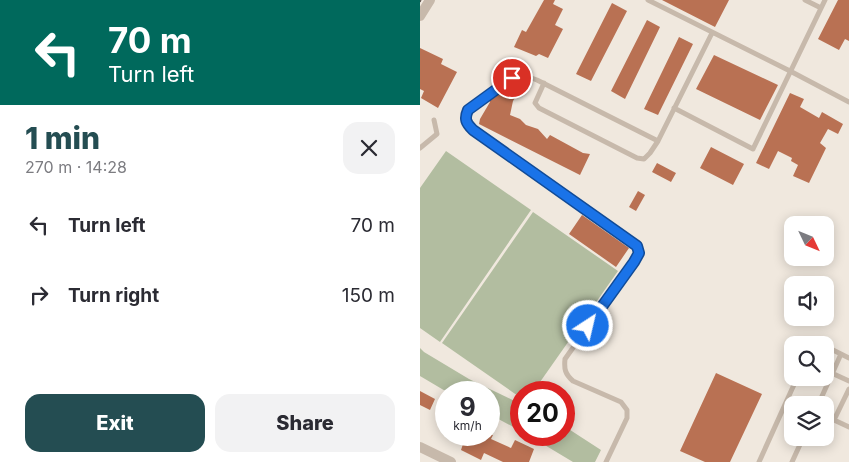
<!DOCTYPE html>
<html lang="en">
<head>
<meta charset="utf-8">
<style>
	body { margin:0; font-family:Inter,sans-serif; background:#f2f2f3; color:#2b2b33; height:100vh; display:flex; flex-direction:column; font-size:19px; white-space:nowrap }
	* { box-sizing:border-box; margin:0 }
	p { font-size:16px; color:#7c7c81 }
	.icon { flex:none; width:28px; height:28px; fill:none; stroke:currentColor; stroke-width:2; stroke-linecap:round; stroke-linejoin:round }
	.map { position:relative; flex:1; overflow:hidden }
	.drawer { display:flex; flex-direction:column; background:#fff; width:420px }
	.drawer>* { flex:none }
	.banner { background:#00695c; color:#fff; overflow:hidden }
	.needle { width:32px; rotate:133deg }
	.tools { position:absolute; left:364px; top:216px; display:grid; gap:10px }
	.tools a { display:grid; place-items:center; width:50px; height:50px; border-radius:10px; background:#fff; box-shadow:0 2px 12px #0003; font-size:25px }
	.speed { position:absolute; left:15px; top:381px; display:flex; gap:10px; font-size:25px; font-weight:700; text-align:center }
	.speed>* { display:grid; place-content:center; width:65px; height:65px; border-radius:50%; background:#fff; box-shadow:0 2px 12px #0003; line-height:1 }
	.speed small { font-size:12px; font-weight:400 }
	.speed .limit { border:8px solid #d22; background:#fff; color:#111 }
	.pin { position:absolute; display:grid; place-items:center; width:42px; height:42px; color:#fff; margin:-21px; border:2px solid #fff; border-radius:50%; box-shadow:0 1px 5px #0007 }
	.me { position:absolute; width:55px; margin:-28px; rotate:35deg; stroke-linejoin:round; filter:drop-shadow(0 0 4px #0008) }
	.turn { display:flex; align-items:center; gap:18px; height:105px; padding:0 25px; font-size:22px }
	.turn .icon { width:65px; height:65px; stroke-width:2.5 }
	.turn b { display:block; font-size:35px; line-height:42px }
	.round { display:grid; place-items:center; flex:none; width:52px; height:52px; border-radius:15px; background:#f2f2f3 }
	.headline { display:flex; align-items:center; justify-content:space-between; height:85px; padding:0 25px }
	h1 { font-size:30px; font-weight:800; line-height:38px; color:#244d52 }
	.cta { display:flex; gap:10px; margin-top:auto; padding:10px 25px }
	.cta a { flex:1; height:58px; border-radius:15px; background:#244d52; color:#fff; font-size:20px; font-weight:800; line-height:58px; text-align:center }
	.cta a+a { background:#f2f2f3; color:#2b2b33 }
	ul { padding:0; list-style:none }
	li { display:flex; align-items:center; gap:15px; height:70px; padding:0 25px }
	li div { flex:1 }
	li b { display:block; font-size:19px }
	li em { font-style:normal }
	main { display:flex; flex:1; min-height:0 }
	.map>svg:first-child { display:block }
	.green { fill:#b2bda0 }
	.building { fill:#b97153 }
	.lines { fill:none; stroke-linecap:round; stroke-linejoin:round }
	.lane { stroke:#c7b9ab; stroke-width:5 }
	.street { stroke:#c7b9ab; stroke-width:10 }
	.tram { stroke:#352e2a; stroke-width:1 }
	.route-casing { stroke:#114b97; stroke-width:12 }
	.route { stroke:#1a73e8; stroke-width:9 }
</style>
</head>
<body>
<main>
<section class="drawer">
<div class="banner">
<div class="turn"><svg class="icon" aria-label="left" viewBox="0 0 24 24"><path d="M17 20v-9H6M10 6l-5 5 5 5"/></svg><div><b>70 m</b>Turn left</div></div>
</div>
<div class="headline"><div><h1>1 min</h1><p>270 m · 14:28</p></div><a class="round"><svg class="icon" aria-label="close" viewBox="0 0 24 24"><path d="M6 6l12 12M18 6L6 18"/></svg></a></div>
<ul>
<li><svg class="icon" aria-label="left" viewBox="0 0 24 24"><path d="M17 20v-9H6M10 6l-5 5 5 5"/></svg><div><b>Turn left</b></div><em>70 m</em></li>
<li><svg class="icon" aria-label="right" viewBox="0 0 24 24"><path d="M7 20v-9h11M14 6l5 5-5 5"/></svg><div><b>Turn right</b></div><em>150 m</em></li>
</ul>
<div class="cta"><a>Exit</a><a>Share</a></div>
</section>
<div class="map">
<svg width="429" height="462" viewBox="0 0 429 462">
	<rect width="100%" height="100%" fill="#f0e8de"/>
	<!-- green -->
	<path class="green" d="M 26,151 L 111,210 L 20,342 L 0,328 L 0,188 Z
		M 113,212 L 198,271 L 113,392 L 101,392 L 101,398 L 22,343 Z
		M 0,348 L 4,352 L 49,379 L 101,404 L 101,431 L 69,414 L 69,392 L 27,392 L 0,376 Z
		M 144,426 L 181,450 L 175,462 L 153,462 L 108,435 L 144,435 Z"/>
	<!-- building -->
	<path class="building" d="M 124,0 L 135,0 L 133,4 L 143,9 L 135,25 L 143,29 L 128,58 L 119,54 L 116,56 L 94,47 L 102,30 L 106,32 Z
		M 242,0 L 309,0 L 295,27 Z
		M 418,0 L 429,0 L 429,41 L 425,39 L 419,50 L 398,39 Z
		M 192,3 L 207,11 L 171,81 L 156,74 Z
		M 227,20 L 240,27 L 205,99 L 191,91 Z
		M 259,37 L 273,44 L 238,115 L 224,109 Z
		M 0,48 L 23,59 L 21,64 L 37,72 L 18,108 L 1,98 L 4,91 L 0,89 Z
		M 294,55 L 358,85 L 340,120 L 276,89 Z
		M 100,79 L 104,81 L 103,85 L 93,101 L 90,115 L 100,119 L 106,125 L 118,129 L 127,139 L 130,135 L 163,153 L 170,154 L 160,175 L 59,124 L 60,119 L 70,102 L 70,98 Z
		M 370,93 L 384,99 L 380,107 L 399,118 L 402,112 L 423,124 L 418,134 L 408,129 L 400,143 L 406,148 L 389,183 L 373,176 L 378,165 L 371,161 L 372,158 L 358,151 L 349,169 L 336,163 Z
		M 291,147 L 324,164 L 313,185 L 280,168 Z
		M 237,163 L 256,173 L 251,182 L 232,172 Z
		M 218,191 L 225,195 L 216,211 L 209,207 Z
		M 162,215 L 209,248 L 196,267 L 149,234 Z
		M 296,373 L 342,394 L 310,462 L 285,462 L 260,451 Z
		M 0,391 L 15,399 L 10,410 L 0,405 Z
		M 30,435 L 73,435 L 71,439 L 91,448 L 95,440 L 114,449 L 109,462 L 83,462 L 64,453 L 61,460 L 41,450 L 43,444 Z"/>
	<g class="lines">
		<!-- lane -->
		<path class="lane" d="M 228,0 L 370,71 L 429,102
			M 385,0 L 401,8
			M 124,83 L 115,103 L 119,108 L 217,158 L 224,159 L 230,153 L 238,141 L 117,80 L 100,74 C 90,79 46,106 45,117 C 45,122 50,127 53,130 L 213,241 L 217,246 L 219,253 L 214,262 L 145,359 C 144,369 145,374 153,381 L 201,402 L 207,410 L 207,418 L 186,462
			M 254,108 L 333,149 L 405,0
			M 238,141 L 292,33
			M 0,148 L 17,134 L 14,120
			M 396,345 L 403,345
			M 405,346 L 429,358
			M 405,370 L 429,381
			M 429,389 L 414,420 L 429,427
			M 398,405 L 421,354
			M 339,462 L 377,378
			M 372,462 L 383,438"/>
		<!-- street -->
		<path class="street" d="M 0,16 L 10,0
			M 0,447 L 31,462"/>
		<!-- tram -->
		<path class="tram" d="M 0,2 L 1,0"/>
	</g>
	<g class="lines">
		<defs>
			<path id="route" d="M 92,78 L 48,110 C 44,119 46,123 53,130 L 217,246 L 219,253 L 214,262 L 168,326"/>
		</defs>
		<!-- route casing -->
		<use href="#route" class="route-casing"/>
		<!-- route -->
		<use href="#route" class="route"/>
	</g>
</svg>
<div class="tools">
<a><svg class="needle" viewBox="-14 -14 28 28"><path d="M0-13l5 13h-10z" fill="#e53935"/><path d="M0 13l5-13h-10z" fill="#7c7c81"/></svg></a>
<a><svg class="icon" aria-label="sound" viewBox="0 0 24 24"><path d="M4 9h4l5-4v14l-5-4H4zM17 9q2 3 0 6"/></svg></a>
<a><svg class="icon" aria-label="search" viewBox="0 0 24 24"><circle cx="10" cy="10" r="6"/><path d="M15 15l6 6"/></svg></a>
<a><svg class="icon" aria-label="layers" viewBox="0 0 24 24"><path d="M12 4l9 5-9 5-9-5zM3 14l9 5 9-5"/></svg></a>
</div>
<div class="speed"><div>9<small>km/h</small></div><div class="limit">20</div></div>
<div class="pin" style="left:92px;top:78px;background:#d93025"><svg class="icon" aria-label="arrive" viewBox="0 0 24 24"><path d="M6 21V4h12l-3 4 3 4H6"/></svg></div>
<svg class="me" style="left:168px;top:326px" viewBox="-20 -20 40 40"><circle r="17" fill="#1a73e8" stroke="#fff" stroke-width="3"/><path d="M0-11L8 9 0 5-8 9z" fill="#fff"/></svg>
</div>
</main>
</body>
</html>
